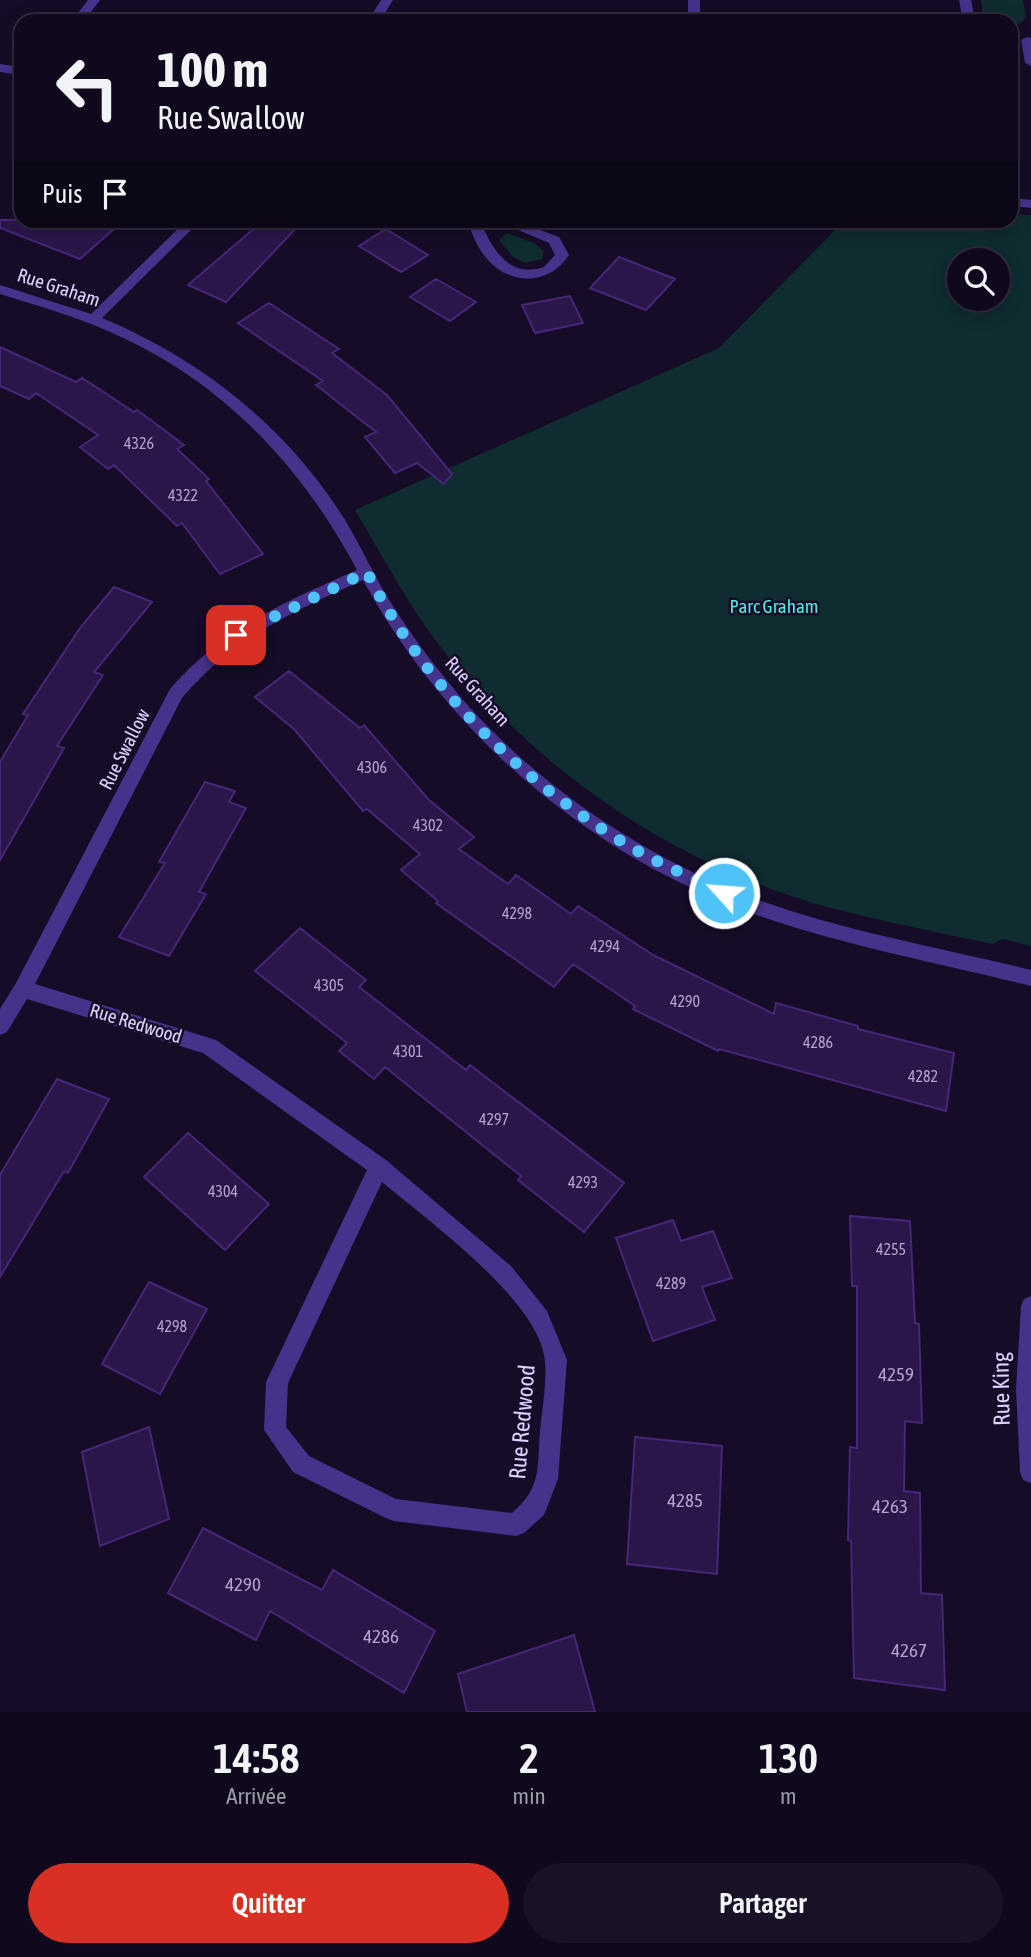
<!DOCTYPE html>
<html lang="fr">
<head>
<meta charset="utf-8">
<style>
	body { margin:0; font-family:"Asap Condensed",sans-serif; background:#191226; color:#f1f3f6; height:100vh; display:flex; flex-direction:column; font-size:26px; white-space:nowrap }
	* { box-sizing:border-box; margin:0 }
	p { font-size:23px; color:#9c9aa4 }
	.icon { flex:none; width:38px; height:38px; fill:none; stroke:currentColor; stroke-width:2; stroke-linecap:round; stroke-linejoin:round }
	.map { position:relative; height:1712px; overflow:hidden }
	.details { display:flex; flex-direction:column; background:#10091d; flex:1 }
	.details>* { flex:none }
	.guide { position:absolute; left:14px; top:14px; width:1004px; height:214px; border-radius:21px; box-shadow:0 4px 18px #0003,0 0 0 2px #302a3b; background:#10091d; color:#f1f3f6; overflow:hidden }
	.buttons { position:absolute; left:947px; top:248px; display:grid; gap:14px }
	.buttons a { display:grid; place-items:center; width:63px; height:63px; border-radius:50%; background:#10091d; box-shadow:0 4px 18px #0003,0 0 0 2px #302a3b; font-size:35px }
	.pin { position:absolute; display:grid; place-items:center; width:60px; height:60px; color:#fff; margin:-30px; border-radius:14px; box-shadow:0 4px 10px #0006 }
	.me { position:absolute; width:77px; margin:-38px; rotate:296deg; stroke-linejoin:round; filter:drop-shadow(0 0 5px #0008) }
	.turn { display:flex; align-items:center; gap:24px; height:147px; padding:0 28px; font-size:32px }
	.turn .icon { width:91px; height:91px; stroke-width:2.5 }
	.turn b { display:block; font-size:49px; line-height:60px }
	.then { display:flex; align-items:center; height:66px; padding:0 28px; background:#0003; gap:14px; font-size:26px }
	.eta { display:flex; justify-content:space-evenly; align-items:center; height:119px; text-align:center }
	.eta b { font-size:42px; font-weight:600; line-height:49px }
	.button { display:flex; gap:14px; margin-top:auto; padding:14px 28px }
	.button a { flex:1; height:80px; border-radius:42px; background:#d93025; color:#fff; font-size:28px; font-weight:600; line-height:80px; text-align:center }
	.button a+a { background:#191226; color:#f1f3f6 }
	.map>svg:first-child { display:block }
	.green { fill:#0f2c31; fill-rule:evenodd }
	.building { fill:#2b164a; stroke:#462678; stroke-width:2 }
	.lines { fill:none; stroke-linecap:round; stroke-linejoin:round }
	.street { fill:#47328b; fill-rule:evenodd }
	.route { stroke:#4fc3f7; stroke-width:12; stroke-dasharray:0 21.6 }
	.labels { text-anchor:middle; stroke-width:5; stroke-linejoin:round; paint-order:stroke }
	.number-label { font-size:16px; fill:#b3a3d2 }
	.street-label { font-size:19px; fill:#e0d2ff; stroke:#160c27 }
	.park-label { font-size:19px; fill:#51ece3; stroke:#160c27 }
	.near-number-label { font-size:19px; fill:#b3a3d2 }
	.near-street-label { font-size:23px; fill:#e0d2ff; stroke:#160c27 }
</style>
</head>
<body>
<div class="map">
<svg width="1031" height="1712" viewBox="0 0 1031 1712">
	<rect width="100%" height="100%" fill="#160c27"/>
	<!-- green -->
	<path class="green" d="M 981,0 L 1023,0 L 1026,17 L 1021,23 L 1012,25 L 1012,21 L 989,21 L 983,15 Z
		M 1012,214 L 1031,215 L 1031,946 L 1003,939 L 992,944 C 937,932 881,921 827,907 C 675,865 535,770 439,645 C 407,603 382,555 355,510 L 719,348 L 844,221 L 1012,220 ZM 959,261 L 998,261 L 998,299 L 959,299 Z
		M 507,233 L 534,243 L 544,251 L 542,259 L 525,263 L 513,257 L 499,240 Z"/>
	<!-- building -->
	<path class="building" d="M 0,220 L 124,220 L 80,259 L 0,228 Z
		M 264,220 L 304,220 L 226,302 L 188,285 Z
		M 386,229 L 428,255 L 401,272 L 359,246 Z
		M 619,257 L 675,279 L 646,310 L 590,288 Z
		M 436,279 L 476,302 L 450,321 L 410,297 Z
		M 570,296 L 583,323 L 535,333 L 522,305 Z
		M 269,303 L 339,349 L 332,353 L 387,395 L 452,474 L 444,484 L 417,463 L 395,473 L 365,437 L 376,432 L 316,385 L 323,381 L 238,323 Z
		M 0,347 L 76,382 L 82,378 L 134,412 L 137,410 L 184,445 L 177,449 L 209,479 L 206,481 L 263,554 L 220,574 L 182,523 L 177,526 L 114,465 L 108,469 L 80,447 L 98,435 L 36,393 L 29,399 L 0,386 Z
		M 114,587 L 152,602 L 94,672 L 103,675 L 57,746 L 64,748 L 0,860 L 0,762 L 28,715 L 23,714 L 80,628 Z
		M 289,671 L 360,728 L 364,725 L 429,800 L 474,837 L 459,849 L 508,884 L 516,875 L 571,914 L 578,906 L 653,955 L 774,1014 L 776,1003 L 858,1026 L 858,1029 L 954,1053 L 946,1111 L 719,1049 L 718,1051 L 633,1009 L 635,1006 L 573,964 L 554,987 L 436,903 L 438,901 L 401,870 L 420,854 L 367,809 L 363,811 L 294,729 L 255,697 Z
		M 205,782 L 235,791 L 229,802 L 246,808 L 199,892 L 206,894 L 169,956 L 119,937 L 165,863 L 159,862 Z
		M 300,928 L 366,980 L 359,987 L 466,1070 L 470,1065 L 624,1183 L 584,1232 L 518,1180 L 521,1176 L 385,1067 L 374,1079 L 339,1051 L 347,1043 L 255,971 Z
		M 57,1079 L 109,1099 L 68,1173 L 64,1171 L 0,1277 L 0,1175 Z
		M 188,1133 L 269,1204 L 225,1250 L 144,1177 Z
		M 850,1216 L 910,1221 L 915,1323 L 919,1324 L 922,1423 L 905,1421 L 904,1491 L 920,1493 L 921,1593 L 942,1595 L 945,1690 L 854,1678 L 851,1541 L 848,1540 L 850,1447 L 857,1448 L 857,1286 L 852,1286 Z
		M 673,1220 L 681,1241 L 713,1231 L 732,1278 L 702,1287 L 715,1320 L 653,1341 L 616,1238 Z
		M 149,1282 L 207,1309 L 160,1394 L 102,1364 Z
		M 149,1427 L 169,1519 L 100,1546 L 82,1452 Z
		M 635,1437 L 722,1446 L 717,1574 L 627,1564 Z
		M 203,1528 L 322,1590 L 333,1570 L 435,1631 L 404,1693 L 270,1611 L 256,1640 L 168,1593 Z
		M 574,1635 L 595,1712 L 467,1712 L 458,1674 Z"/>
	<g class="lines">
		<!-- street -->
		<path class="street" d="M 88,0 L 100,0 L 84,21 L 72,21 Z
			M 381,0 L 393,0 L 380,21 L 368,21 Z
			M 688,0 L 700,0 L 700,21 L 688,21 Z
			M 959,0 L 971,0 L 975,21 L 963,21 Z
			M 1027,37 L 1031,38 L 1031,66 L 1025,63 L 1021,40 Z
			M 0,64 L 21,67 L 21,75 L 0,72 Z
			M 1012,198 L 1031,200 L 1031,208 L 1012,206 Z
			M 187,220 L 201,220 L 102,318 C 198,358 280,422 338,509 C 358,539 371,571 390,601 C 414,640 442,676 472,710 C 549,794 654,862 761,901 C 848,932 941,948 1031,970 L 1031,986 C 939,963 844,946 754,914 C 589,855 447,734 363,580 C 292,612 233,638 182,698 L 35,984 L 216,1040 L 386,1160 L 511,1266 L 547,1311 L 567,1360 L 558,1479 L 544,1515 L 524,1533 L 516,1536 L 394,1521 L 386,1518 L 293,1472 L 264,1430 L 266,1382 L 367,1170 L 203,1053 L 27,999 L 7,1032 L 0,1035 L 0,1009 L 16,983 L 170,689 C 223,628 285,602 357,570 C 304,470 226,385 121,337 C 82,318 41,307 0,294 L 0,285 L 91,314 ZM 382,1182 C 427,1220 540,1301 545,1361 C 547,1383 542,1409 540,1431 C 537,1468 542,1487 512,1513 L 396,1499 L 309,1456 L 286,1427 L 288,1383 Z
			M 467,220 L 480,220 C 491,248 509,279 544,267 L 555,255 L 549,243 L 494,220 L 514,220 L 559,237 L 569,255 C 550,285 511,286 488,260 C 478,249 472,234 467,220 Z
			M 1031,1296 L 1031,1483 L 1023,1480 L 1020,1472 L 1016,1389 L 1021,1306 L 1024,1299 Z"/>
	</g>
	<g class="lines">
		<!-- route -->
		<path class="route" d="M 236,635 L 367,572 C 427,691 531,792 647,856 C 672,869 699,881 724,893"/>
	</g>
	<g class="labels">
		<!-- number labels -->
		<g class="number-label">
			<text x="139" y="449">4326</text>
			<text x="183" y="501">4322</text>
			<text x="372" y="773">4306</text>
			<text x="428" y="831">4302</text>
			<text x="517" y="919">4298</text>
			<text x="605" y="952">4294</text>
			<text x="329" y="991">4305</text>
			<text x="685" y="1007">4290</text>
			<text x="818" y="1048">4286</text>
			<text x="408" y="1057">4301</text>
			<text x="923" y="1082">4282</text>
			<text x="494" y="1125">4297</text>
			<text x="583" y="1188">4293</text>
			<text x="223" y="1197">4304</text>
			<text x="891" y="1255">4255</text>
			<text x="671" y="1289">4289</text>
			<text x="172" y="1332">4298</text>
		</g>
		<!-- street labels -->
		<g class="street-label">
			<text transform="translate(59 287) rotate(18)" y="7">Rue Graham</text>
			<text transform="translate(478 691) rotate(48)" y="7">Rue Graham</text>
			<text transform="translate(124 749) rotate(-63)" y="7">Rue Swallow</text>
			<text transform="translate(136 1023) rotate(17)" y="7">Rue Redwood</text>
		</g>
		<!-- park labels -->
		<g class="park-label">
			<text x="774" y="613">Parc Graham</text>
		</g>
		<!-- near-number labels -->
		<g class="near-number-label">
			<text x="896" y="1381">4259</text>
			<text x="685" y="1507">4285</text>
			<text x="890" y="1513">4263</text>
			<text x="243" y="1591">4290</text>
			<text x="381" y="1643">4286</text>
			<text x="909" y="1657">4267</text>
		</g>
		<!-- near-street labels -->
		<g class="near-street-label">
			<text transform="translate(1001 1389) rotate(-91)" y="8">Rue King</text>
			<text transform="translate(522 1422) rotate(-85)" y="8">Rue Redwood</text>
		</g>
	</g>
</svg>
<div class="buttons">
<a><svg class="icon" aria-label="search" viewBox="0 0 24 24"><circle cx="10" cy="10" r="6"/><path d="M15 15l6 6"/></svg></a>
</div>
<div class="pin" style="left:236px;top:635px;background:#d93025"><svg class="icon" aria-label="arrive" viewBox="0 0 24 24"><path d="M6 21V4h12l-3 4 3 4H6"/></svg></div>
<svg class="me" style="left:724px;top:893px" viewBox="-20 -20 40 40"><circle r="17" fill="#4fc3f7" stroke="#fff" stroke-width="3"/><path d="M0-11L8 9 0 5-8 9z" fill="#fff"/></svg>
<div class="guide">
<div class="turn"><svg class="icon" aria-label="left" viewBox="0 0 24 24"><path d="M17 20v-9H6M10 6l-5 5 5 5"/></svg><div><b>100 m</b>Rue Swallow</div></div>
<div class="then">Puis<svg class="icon" aria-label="arrive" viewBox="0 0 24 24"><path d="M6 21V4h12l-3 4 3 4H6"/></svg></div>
</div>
</div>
<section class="details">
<div class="eta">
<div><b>14:58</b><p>Arrivée</p></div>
<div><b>2</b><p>min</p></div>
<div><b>130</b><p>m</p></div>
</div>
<div class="button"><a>Quitter</a><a>Partager</a></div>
</section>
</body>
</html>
